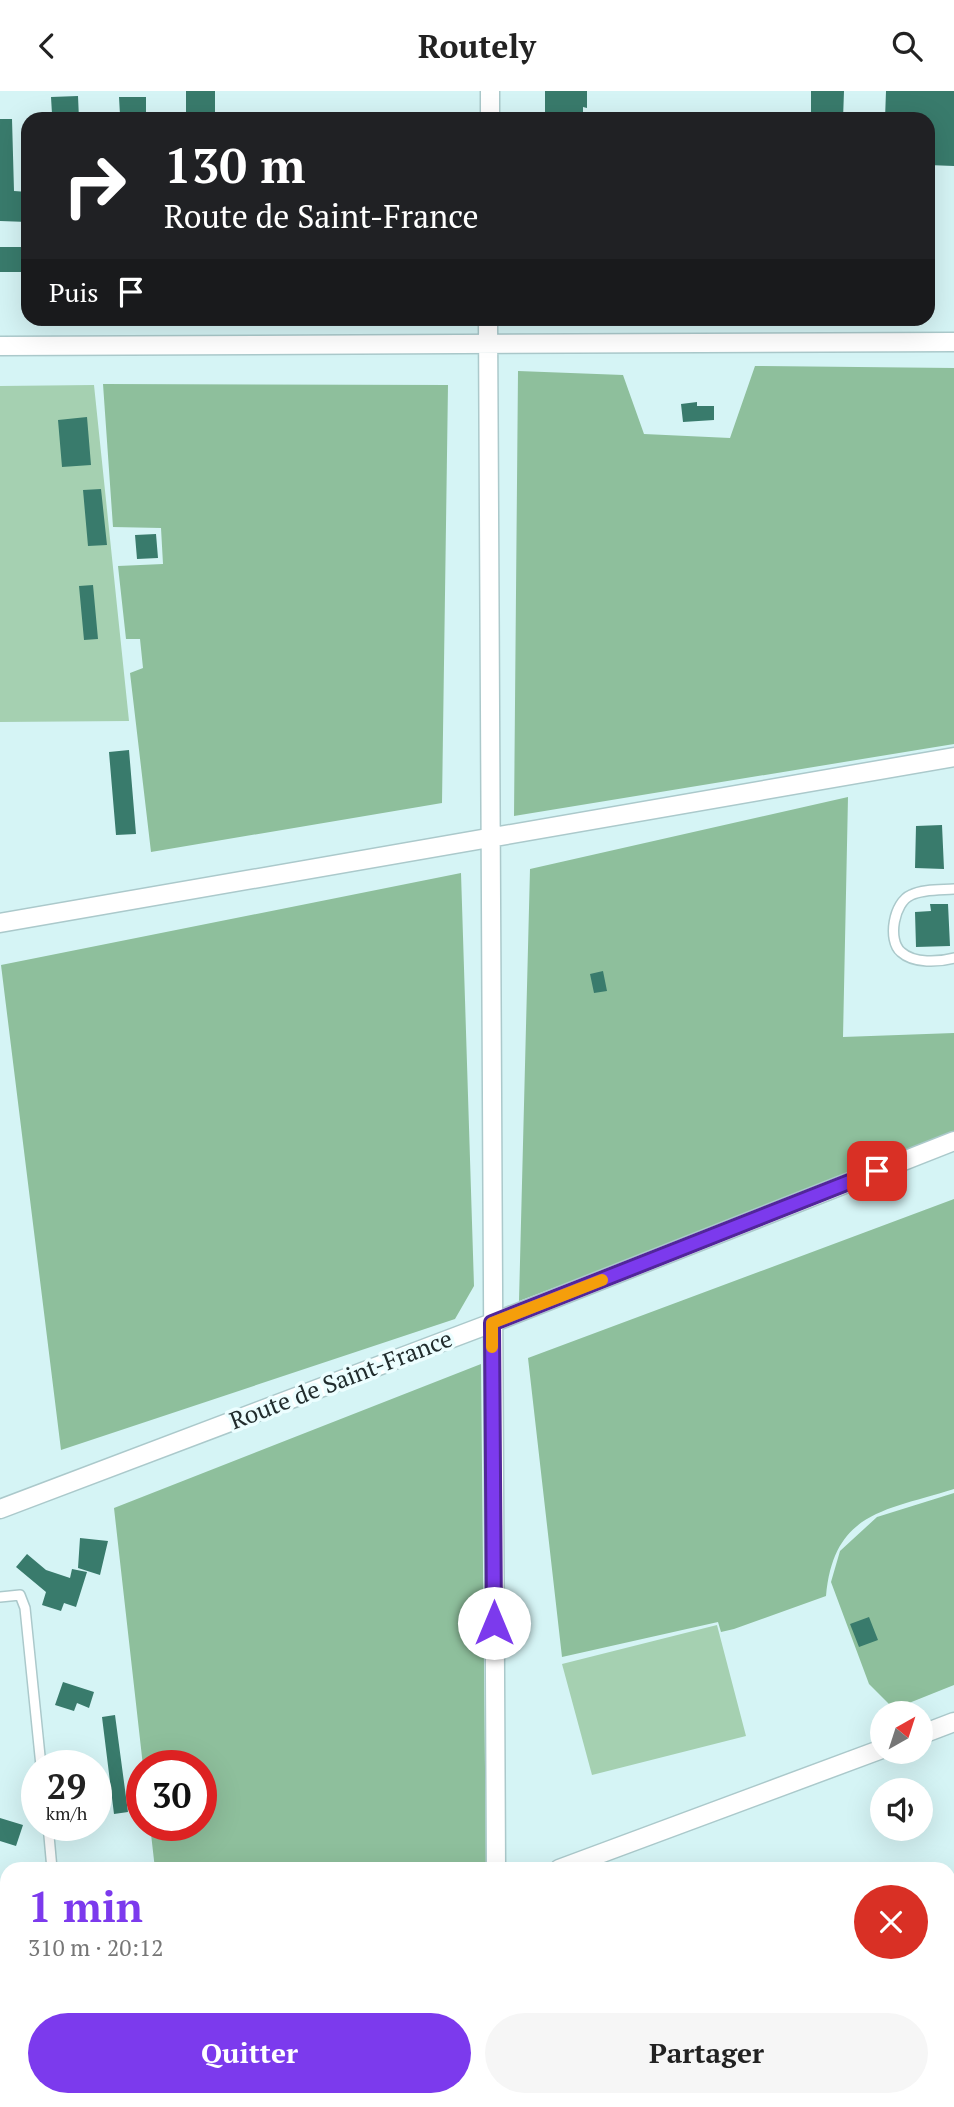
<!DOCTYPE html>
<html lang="fr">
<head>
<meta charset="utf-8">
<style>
	body { margin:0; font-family:"PT Serif",serif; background:#f6f6f6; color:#222; height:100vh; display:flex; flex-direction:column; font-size:26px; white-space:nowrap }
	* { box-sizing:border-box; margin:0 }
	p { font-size:23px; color:#767676 }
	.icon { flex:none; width:38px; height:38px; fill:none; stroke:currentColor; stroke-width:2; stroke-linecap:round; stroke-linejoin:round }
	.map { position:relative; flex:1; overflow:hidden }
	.details { position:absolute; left:0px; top:1771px; width:956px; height:245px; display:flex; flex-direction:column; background:#fff; border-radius:21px 21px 0 0; box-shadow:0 7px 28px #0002 }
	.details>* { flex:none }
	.top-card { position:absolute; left:21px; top:21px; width:914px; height:214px; border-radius:21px; box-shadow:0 7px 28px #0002; background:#202124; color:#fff; overflow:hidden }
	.needle { width:46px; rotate:39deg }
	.buttons { position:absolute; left:870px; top:1610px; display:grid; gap:14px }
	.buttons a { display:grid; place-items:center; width:63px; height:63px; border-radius:50%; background:#fff; box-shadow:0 7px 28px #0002; font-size:35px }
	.speed { position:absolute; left:21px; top:1659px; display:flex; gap:14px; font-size:35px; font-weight:700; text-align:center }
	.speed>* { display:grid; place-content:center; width:91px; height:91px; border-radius:50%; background:#fff; box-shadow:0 7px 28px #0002; line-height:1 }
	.speed small { font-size:18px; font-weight:400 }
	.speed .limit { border:10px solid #d22; background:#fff; color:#111 }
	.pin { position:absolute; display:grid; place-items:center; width:60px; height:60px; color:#fff; margin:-30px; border-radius:14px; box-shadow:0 4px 10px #0006 }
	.me { position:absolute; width:77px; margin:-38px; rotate:0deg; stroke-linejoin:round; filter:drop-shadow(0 0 5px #0008) }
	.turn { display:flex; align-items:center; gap:24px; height:147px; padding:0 28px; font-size:32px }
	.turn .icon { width:91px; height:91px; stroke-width:2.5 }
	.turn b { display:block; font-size:49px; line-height:60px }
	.then { display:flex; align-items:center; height:66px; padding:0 28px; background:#0003; gap:14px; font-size:26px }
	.round { display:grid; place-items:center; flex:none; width:74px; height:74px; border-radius:37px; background:#f6f6f6 }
	.overview { display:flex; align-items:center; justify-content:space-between; height:119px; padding:0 28px }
	h1 { font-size:42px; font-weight:800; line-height:52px; color:#7c3aed }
	.cta { display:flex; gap:14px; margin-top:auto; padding:14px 28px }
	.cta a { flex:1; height:80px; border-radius:42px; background:#7c3aed; color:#fff; font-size:28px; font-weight:800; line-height:80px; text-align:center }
	.cta a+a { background:#f6f6f6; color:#222 }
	header { display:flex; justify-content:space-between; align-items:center; height:91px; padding:0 28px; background:#fff; font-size:32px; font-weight:800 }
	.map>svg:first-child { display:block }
	.green { fill:#a5d0b1 }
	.forest { fill:#8ebf9c }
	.building { fill:#397b6c }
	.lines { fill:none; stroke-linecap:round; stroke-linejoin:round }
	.lane-casing { stroke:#abc9cb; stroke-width:12 }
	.street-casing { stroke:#abc9cb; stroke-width:21 }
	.lane { stroke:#fff; stroke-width:9 }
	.street { stroke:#fff; stroke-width:18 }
	.route-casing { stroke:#51269a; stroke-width:18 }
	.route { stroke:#7c3aed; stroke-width:12 }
	.slow { stroke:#f59e0b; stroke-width:12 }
	.labels { text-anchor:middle; stroke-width:7; stroke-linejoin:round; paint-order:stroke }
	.street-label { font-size:24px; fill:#212c2d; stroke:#ecfeff }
</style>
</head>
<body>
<header><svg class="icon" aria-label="back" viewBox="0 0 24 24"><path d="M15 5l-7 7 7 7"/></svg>Routely<svg class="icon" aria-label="search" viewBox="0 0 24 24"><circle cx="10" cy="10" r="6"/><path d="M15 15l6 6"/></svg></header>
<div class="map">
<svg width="954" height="2016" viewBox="0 0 954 2016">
	<rect width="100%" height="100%" fill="#d5f4f5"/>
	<!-- green -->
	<path class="green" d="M 94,294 L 129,630 L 0,631 L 0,295 Z
		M 717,1534 L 746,1645 L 592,1684 L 562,1573 Z"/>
	<!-- forest -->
	<path class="forest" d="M 755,275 L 954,277 L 954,653 L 514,725 L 518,280 L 623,284 L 644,343 L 730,347 Z
		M 103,293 L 448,294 L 442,712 L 151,761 L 130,582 L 143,577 L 140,548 L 126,548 L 118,475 L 163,473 L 161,437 L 113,436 Z
		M 848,706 L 843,946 L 954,942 L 954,1046 L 519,1210 L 530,778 Z
		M 461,782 L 474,1195 L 455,1228 L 61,1359 L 1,874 Z
		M 954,1108 L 954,1398 C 885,1420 834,1420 826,1505 L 734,1538 L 721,1541 L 718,1531 L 562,1566 L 528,1267 Z
		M 481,1273 L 486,1778 L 155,1778 L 150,1734 L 201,1734 L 201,1675 L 143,1675 L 114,1417 Z
		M 954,1402 L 954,1594 L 894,1618 L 869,1593 L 831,1491 L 840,1460 L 877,1426 Z"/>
	<!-- building -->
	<path class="building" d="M 186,0 L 215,0 L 215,28 L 186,28 Z
		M 545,0 L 587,0 L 587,17 L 583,16 L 583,28 L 545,28 Z
		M 811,0 L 844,0 L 843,28 L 811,28 Z
		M 886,0 L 954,0 L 954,75 L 928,74 L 928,28 L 885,28 Z
		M 78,5 L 79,28 L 61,28 L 61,23 L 52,23 L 51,6 Z
		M 119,6 L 146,6 L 146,24 L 141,24 L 142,28 L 120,24 Z
		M 0,28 L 12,28 L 14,100 L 28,101 L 28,131 L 0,130 Z
		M 0,156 L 28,156 L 28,181 L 0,181 Z
		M 697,311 L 697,315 L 714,315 L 714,329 L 683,331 L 681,313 Z
		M 87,326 L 91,374 L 62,376 L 58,329 Z
		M 101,398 L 107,454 L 88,455 L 83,399 Z
		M 156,443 L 158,467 L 137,468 L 135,444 Z
		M 93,494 L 98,548 L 84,549 L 79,495 Z
		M 129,659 L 136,743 L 116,744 L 109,661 Z
		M 942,734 L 944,778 L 915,777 L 916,735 Z
		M 930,813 L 948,813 L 950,855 L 916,856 L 915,821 L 931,820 Z
		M 603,880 L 607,900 L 594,902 L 590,883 Z
		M 80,1447 L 108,1450 L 100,1484 L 78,1477 Z
		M 27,1463 L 46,1479 L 70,1487 L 72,1478 L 87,1481 L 76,1516 L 64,1512 L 61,1520 L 42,1514 L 46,1501 L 16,1476 Z
		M 869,1526 L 878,1549 L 859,1556 L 850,1533 Z
		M 63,1591 L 94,1601 L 89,1617 L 77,1612 L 74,1620 L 55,1614 Z
		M 115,1624 L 128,1721 L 114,1723 L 102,1626 Z
		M 0,1727 L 23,1734 L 16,1755 L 0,1750 Z"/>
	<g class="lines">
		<defs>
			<path id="lane" d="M 954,798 C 941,799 923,798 911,804 C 894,811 887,849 901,861 C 914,873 939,871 954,867
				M 0,1506 L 20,1504 L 25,1517 L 41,1675
				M 48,1734 L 52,1778
				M 0,1921 L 7,1919"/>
			<path id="street" d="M 490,28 L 490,0
				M 488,228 L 496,1778
				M 0,255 L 954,251
				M 0,832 L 954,666
				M 0,1418 L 492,1232 L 954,1050
				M 920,1644 L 954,1631
				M 559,1778 L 882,1658
				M 0,1990 L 7,1988"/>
		</defs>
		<!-- lane casing -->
		<use href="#lane" class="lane-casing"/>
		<!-- street casing -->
		<use href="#street" class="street-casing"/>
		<!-- lane -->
		<use href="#lane" class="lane"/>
		<!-- street -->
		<use href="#street" class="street"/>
	</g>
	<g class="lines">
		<defs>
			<path id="route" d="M 494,1532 L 492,1232 L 877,1080"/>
		</defs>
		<!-- route casing -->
		<use href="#route" class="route-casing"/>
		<!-- route -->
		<use href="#route" class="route"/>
		<!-- slow -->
		<path class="slow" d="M 492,1256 L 492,1232 L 602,1189"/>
	</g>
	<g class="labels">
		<!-- street labels -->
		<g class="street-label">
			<text transform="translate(341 1289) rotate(-21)" y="8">Route de Saint-France</text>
		</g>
	</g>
</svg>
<div class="buttons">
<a><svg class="needle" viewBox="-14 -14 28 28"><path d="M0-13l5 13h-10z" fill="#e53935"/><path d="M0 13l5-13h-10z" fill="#767676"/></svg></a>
<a><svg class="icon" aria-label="sound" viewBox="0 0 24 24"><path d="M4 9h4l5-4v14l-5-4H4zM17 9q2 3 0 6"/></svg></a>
</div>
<div class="speed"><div>29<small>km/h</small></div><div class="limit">30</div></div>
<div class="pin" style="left:877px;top:1080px;background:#d93025"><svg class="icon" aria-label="arrive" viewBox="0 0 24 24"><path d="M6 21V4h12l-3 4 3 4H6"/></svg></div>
<svg class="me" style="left:494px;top:1532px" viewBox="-20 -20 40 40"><circle r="19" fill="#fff"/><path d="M0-13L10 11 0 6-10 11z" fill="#7c3aed"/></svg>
<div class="top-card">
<div class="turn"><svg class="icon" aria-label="right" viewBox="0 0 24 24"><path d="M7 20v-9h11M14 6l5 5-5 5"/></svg><div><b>130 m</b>Route de Saint-France</div></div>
<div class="then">Puis<svg class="icon" aria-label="arrive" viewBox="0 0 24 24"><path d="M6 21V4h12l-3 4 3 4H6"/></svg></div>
</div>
<section class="details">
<div class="overview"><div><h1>1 min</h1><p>310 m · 20:12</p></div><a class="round" style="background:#d93025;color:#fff"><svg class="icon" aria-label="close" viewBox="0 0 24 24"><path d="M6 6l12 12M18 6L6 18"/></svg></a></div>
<div class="cta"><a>Quitter</a><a>Partager</a></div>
</section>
</div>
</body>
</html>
